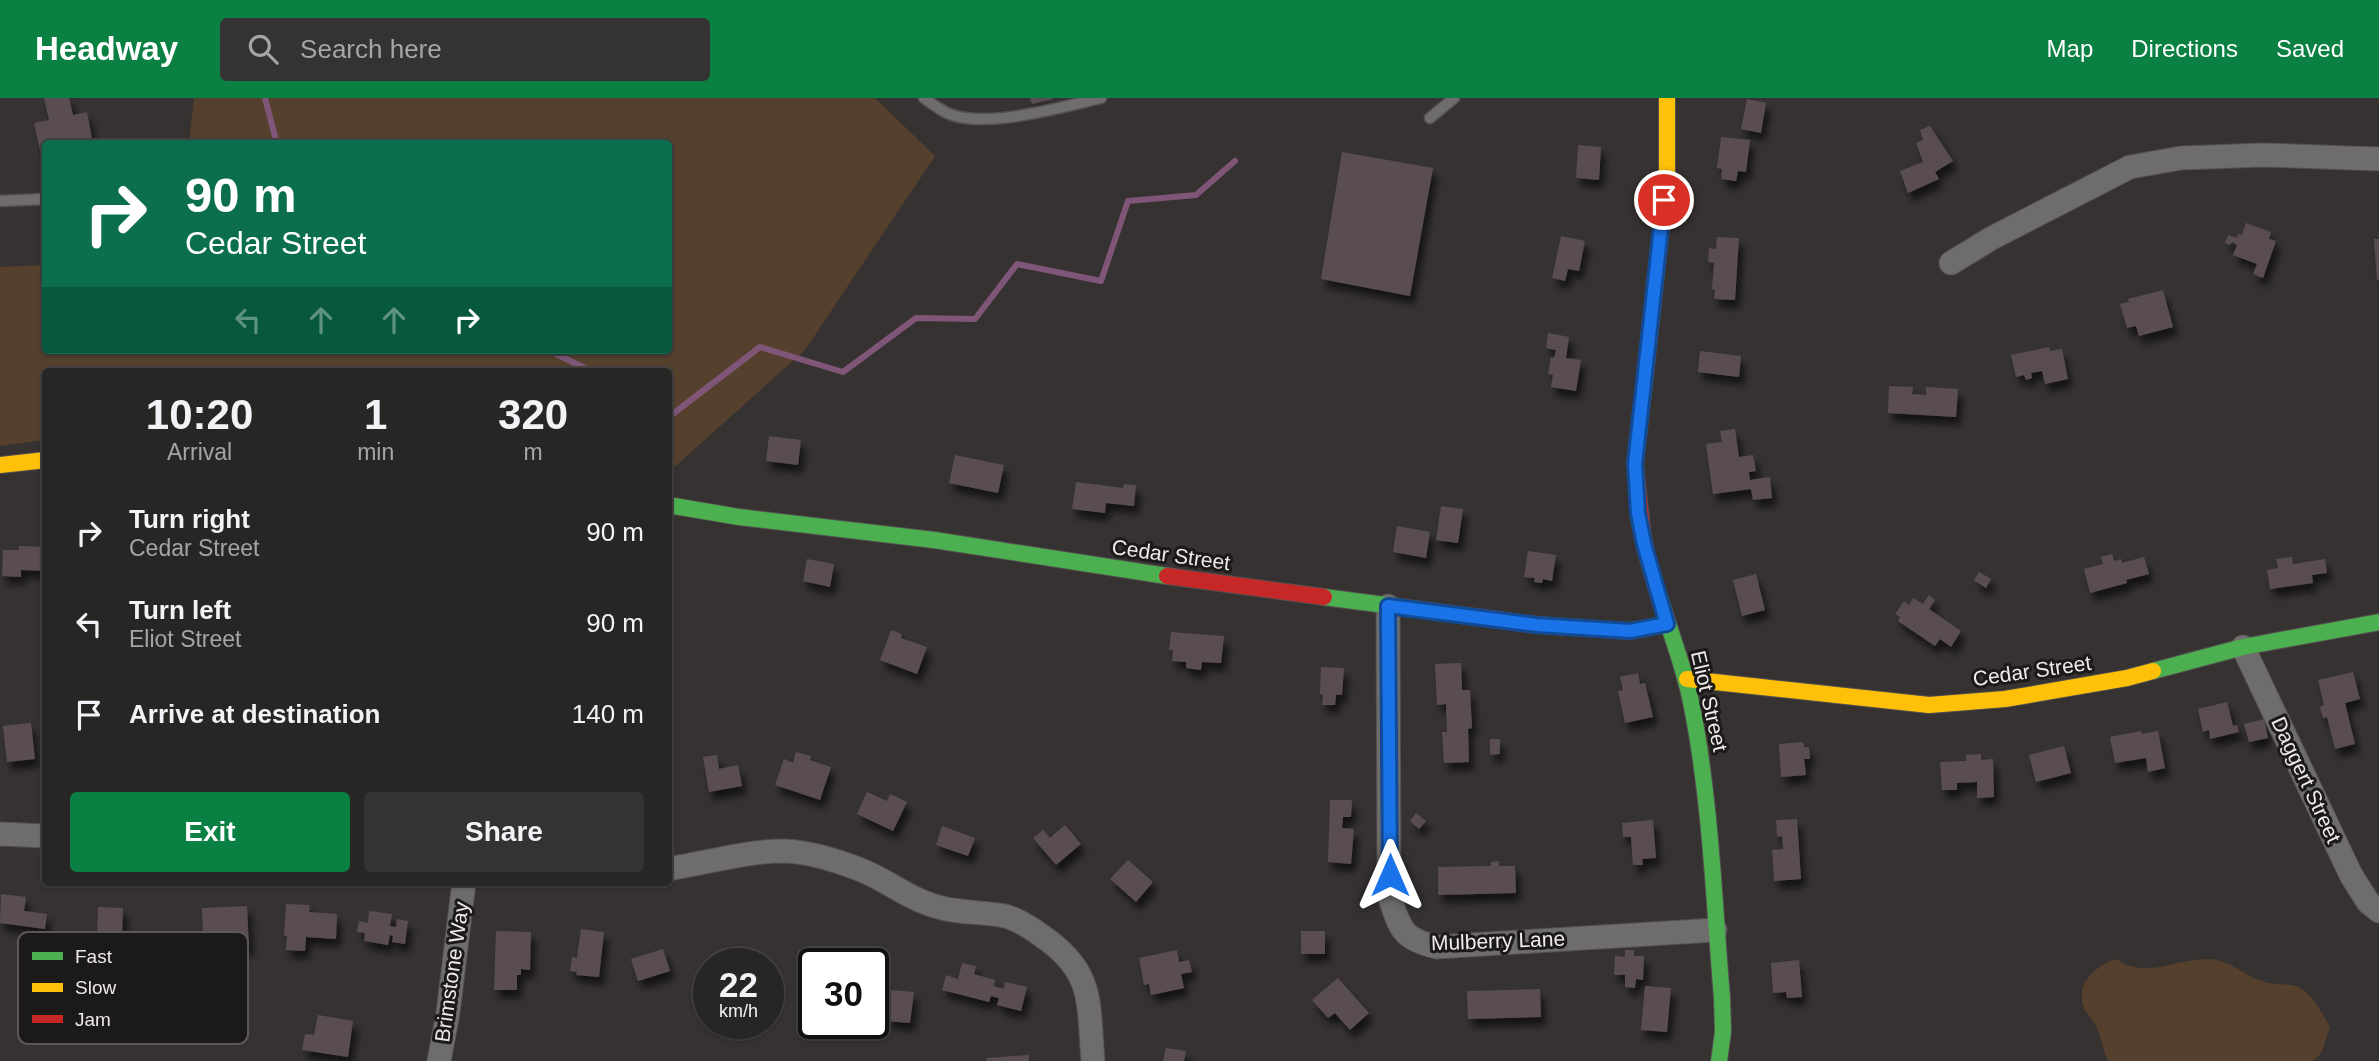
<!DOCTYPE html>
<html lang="en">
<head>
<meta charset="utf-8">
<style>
	body { margin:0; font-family:Helvetica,sans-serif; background:#343232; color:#f1f3f6; height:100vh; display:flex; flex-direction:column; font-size:26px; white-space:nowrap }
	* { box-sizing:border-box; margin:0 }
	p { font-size:23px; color:#a5a5a7 }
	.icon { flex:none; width:38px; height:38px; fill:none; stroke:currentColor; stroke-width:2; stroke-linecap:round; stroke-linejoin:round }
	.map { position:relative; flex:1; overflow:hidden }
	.details { position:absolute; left:42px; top:270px; width:630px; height:518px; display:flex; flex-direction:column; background:#282625; border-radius:7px; box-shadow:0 2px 5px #0004,0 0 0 2px #444342 }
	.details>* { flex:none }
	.guide { position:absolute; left:42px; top:42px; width:630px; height:214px; border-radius:7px; box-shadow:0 2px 5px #0004,0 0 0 2px #444342; background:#0b6e4f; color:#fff; overflow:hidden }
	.speed { position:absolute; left:693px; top:850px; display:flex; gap:14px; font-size:35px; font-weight:700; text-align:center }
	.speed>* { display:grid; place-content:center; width:91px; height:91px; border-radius:50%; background:#282625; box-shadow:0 2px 5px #0004,0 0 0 2px #444342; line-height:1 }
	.speed small { font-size:18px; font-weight:400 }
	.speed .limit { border:4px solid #111; border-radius:10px; background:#fff; color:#111 }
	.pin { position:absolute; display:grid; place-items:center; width:60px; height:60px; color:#fff; margin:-30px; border:4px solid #fff; border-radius:50%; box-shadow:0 2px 7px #0007 }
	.me { position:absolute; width:77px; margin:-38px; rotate:0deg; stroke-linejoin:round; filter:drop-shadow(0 0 5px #0008) }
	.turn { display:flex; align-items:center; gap:24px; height:147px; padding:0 28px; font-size:32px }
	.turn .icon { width:91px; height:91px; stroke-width:2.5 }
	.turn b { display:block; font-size:49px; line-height:60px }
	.lanes { display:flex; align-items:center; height:66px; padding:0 28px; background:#0003; justify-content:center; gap:35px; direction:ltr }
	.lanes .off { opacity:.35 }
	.eta { display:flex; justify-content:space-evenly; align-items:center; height:119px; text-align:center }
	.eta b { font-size:42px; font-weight:800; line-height:49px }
	.action { display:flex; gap:14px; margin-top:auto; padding:14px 28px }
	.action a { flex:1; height:80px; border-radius:7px; background:#0b8043; color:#fff; font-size:28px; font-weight:800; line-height:80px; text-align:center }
	.action a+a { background:#343232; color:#f1f3f6 }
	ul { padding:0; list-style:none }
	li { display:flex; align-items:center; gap:21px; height:91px; padding:0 28px }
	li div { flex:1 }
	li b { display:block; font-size:26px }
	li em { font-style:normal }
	header { display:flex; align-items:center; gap:42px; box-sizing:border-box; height:98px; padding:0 35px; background:#0b8043; color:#fff }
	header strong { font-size:33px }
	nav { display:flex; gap:38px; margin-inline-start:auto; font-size:24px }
	.search { width:490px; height:63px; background:#343232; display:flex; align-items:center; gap:18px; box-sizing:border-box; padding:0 24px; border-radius:7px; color:#a5a5a7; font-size:26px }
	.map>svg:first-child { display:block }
	.green { fill:#54402c }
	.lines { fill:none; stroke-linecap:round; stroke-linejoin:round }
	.stream { stroke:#805678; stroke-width:6 }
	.building { fill:#5a4e51; filter:url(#shadow) }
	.lane-casing { stroke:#53504f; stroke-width:13 }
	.street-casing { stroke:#53504f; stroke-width:25 }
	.fast-casing { stroke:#53504f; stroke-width:18 }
	.slow-casing { stroke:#53504f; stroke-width:18 }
	.jam-casing { stroke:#53504f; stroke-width:18 }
	.lane { stroke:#6f6d6c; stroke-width:10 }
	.street { stroke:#6f6d6c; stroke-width:23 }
	.fast { stroke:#4caf50; stroke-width:16 }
	.slow { stroke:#ffc107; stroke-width:16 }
	.jam { stroke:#c62828; stroke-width:16 }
	.route-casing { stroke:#114b97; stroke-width:18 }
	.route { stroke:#1a73e8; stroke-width:12 }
	.labels { text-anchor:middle; stroke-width:6; stroke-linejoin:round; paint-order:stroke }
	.street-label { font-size:21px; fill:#edeae9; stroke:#1c1919 }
	.key { fill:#1c1919; stroke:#5b5857; stroke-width:2 }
	.key-label { font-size:19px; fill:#edeae9 }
</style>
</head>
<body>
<header>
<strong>Headway</strong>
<div class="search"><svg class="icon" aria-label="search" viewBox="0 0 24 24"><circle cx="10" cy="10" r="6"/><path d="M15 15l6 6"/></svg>Search here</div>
<nav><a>Map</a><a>Directions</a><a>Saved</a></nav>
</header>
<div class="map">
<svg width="2379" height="963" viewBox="0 0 2379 963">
	<defs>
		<filter id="shadow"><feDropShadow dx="4.5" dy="8" stdDeviation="3.5" flood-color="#0009"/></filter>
	</defs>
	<rect width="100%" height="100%" fill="#353231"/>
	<!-- green -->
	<path class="green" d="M 194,0 L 875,0 L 935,58 L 805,252 L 669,374 L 668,273 L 46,273 L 45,342 L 0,348 L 0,169 L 45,167 L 46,252 L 668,252 L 668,46 L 189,45 Z
		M 2116,861 C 2147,882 2176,860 2209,861 C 2227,861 2243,876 2259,882 C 2268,886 2280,886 2291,887 C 2310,890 2321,913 2330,929 C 2325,941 2325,957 2312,963 L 2108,963 C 2103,952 2101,939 2096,928 C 2093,921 2086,916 2084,910 C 2075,885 2095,868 2116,861 Z"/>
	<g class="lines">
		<!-- stream -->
		<path class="stream" d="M 265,0 L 277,46
			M 548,252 L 591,273
			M 668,313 L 674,315 L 760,249 L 843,274 L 916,220 L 975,221 L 1017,166 L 1101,183 L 1128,103 L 1196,97 L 1235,63"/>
	</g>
	<!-- building -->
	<path class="building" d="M 44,0 L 69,0 L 73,17 L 87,14 L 92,41 L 79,46 L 46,46 L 46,51 L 40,52 L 34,25 L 49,22 Z
		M 1030,0 L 1053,0 L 1053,1 L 1032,6 Z
		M 1747,1 L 1766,5 L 1761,35 L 1741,31 Z
		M 1930,28 L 1953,63 L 1935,74 L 1939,81 L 1908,95 L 1900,73 L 1923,64 L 1916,45 L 1923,42 L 1920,32 Z
		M 1721,39 L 1750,42 L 1746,74 L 1738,73 L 1736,83 L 1721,81 L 1722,71 L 1717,70 Z
		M 1578,47 L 1601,49 L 1599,82 L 1576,80 Z
		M 1342,54 L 1433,70 L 1410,198 L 1321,181 Z
		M 2246,125 L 2271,134 L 2269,141 L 2276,143 L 2263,180 L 2253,176 L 2257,166 L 2233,157 L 2237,147 L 2232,144 L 2230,147 L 2225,145 L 2228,137 L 2237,140 L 2238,136 L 2242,137 Z
		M 1561,138 L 1585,143 L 1579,173 L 1568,171 L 1565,183 L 1552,180 Z
		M 1717,139 L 1739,140 L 1735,202 L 1714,201 L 1715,192 L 1712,191 L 1714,165 L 1708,164 L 1709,150 L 1716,151 Z
		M 2374,141 L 2379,141 L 2379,182 L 2377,182 Z
		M 2163,192 L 2173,229 L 2139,238 L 2136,228 L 2127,230 L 2120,206 L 2129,204 L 2128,201 Z
		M 1548,235 L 1569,239 L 1566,260 L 1581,262 L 1576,293 L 1551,289 L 1553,277 L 1548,276 L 1551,259 L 1554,260 L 1556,252 L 1546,250 Z
		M 2049,249 L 2050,253 L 2062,251 L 2068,281 L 2045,286 L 2042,273 L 2031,275 L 2032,280 L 2026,282 L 2024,277 L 2016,279 L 2011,257 Z
		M 1700,253 L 1741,258 L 1739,279 L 1698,274 Z
		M 1889,288 L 1913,289 L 1912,296 L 1926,297 L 1926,289 L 1958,291 L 1956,319 L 1888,315 Z
		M 1735,331 L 1739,359 L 1753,357 L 1756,373 L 1749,374 L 1750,382 L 1770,379 L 1772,400 L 1753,402 L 1751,391 L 1713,396 L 1706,346 L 1722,344 L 1720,333 Z
		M 769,338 L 801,342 L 798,367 L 766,363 Z
		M 955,357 L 1004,367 L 998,395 L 949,385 Z
		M 1076,384 L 1123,390 L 1124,386 L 1136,387 L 1134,408 L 1106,405 L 1105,415 L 1072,411 Z
		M 1441,408 L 1463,411 L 1458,445 L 1436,442 Z
		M 1397,428 L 1430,434 L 1426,460 L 1393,454 Z
		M 19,448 L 46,449 L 46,473 L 21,472 L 21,479 L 2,478 L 3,452 L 19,452 Z
		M 1528,453 L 1556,457 L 1552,483 L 1543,481 L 1542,485 L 1534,484 L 1535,480 L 1524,479 Z
		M 2112,456 L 2114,463 L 2121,461 L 2122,465 L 2144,459 L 2149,476 L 2126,482 L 2127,485 L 2090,495 L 2084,471 L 2103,466 L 2101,459 Z
		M 2292,459 L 2293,466 L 2325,461 L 2327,475 L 2312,477 L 2313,485 L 2270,491 L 2267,472 L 2278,470 L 2276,461 Z
		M 807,461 L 834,466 L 830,489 L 803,483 Z
		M 1979,474 L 1991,481 L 1986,490 L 1974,482 Z
		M 1756,476 L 1765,512 L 1742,518 L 1733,482 Z
		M 1929,497 L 1935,502 L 1929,511 L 1961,533 L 1951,549 L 1940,541 L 1935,548 L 1898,523 L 1900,519 L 1895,516 L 1904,503 L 1909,507 L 1913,500 L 1923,506 Z
		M 891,532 L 902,536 L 901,540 L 927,549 L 917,576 L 880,562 Z
		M 1171,534 L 1224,538 L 1221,565 L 1202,564 L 1201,572 L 1186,570 L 1186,564 L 1172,563 L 1173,552 L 1169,552 Z
		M 1461,565 L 1462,592 L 1470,592 L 1472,630 L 1468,631 L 1469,664 L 1444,665 L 1442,634 L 1447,634 L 1446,606 L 1437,607 L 1435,566 Z
		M 1321,569 L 1344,570 L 1342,597 L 1336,597 L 1335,607 L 1322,607 L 1323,597 L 1320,596 Z
		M 2353,574 L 2360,601 L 2345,605 L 2355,646 L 2335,651 L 2327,619 L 2323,620 L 2320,609 L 2324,607 L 2318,582 Z
		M 1638,575 L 1640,586 L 1645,585 L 1653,619 L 1625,625 L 1618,593 L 1623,592 L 1620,579 Z
		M 2227,604 L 2233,628 L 2237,627 L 2239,634 L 2210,641 L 2209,632 L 2203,634 L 2198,611 Z
		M 2264,621 L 2268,640 L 2249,644 L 2244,626 Z
		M 31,625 L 35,661 L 7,664 L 3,628 Z
		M 2141,633 L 2142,636 L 2158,633 L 2165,670 L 2148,674 L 2146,660 L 2115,665 L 2110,639 Z
		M 1490,641 L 1500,641 L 1500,656 L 1490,657 Z
		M 1803,644 L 1804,649 L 1809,649 L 1810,661 L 1804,661 L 1806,677 L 1781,679 L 1779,646 Z
		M 2064,648 L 2071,675 L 2036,684 L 2029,657 Z
		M 796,654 L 811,658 L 810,662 L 831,669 L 820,702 L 775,687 L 784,661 L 793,665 Z
		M 1981,656 L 1981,662 L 1993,661 L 1994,699 L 1977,700 L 1977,684 L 1957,685 L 1957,692 L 1942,692 L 1940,664 L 1966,663 L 1966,657 Z
		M 717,657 L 719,671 L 738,667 L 742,688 L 709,694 L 703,659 Z
		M 867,694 L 887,703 L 890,696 L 907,704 L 893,733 L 857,716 Z
		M 1330,702 L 1352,702 L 1351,719 L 1343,719 L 1342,730 L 1354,731 L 1351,766 L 1328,764 Z
		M 1416,715 L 1426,723 L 1419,731 L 1410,723 Z
		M 1797,721 L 1801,781 L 1774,783 L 1772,752 L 1783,751 L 1782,738 L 1777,739 L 1776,722 Z
		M 1653,722 L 1656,760 L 1642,761 L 1643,767 L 1633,767 L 1631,739 L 1623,739 L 1622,725 Z
		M 1065,727 L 1081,746 L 1056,767 L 1033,740 L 1043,732 L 1050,740 Z
		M 942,728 L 975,740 L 968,758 L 936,747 Z
		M 1128,762 L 1153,784 L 1136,804 L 1110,781 Z
		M 1499,763 L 1499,768 L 1515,768 L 1516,795 L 1438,797 L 1438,769 L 1491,768 L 1491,764 Z
		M 1,796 L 26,799 L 24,813 L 47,816 L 45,831 L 0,825 Z
		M 286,806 L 310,807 L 309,814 L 337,816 L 336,841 L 306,839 L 305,853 L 286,852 L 287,838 L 284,838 Z
		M 247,808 L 249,850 L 218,851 L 217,837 L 203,838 L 202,810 Z
		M 98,809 L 123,810 L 122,842 L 97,841 Z
		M 369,813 L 392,816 L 390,828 L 396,829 L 397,821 L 408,823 L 405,846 L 392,844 L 393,838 L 390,837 L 388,847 L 364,843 L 365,835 L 357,834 L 359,823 L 368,825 Z
		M 581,831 L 604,834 L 599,879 L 576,877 L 577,874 L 570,873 L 572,859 L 577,860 Z
		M 496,833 L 531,834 L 530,872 L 521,871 L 521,877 L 517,877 L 517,892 L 494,892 Z
		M 1301,833 L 1325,833 L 1325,856 L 1301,856 Z
		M 663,851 L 670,873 L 638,883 L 631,861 Z
		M 722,852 L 753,859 L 752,866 L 719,866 Z
		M 1177,852 L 1179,864 L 1189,862 L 1192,874 L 1181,876 L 1184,890 L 1151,897 L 1149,886 L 1144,887 L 1139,860 Z
		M 1625,852 L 1634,852 L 1634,858 L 1644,858 L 1643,882 L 1636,881 L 1635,890 L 1625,889 L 1625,877 L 1614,877 L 1615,858 L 1625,859 Z
		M 820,855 L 851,866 L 816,866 Z
		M 1799,862 L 1802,899 L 1787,900 L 1786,894 L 1773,895 L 1771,865 Z
		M 962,865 L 976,868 L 974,876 L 995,882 L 994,888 L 1004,891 L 1005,884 L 1027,889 L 1021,913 L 997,907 L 999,900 L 991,898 L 989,904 L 942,892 L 946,877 L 958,881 Z
		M 1338,880 L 1369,915 L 1350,932 L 1335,915 L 1328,920 L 1312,902 Z
		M 1645,888 L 1671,890 L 1667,934 L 1641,932 Z
		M 1540,891 L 1541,919 L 1468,921 L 1467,893 Z
		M 890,892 L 914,894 L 910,925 L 887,923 Z
		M 318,917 L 353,923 L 348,959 L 302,952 L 305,936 L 314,937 Z
		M 1166,950 L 1186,953 L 1184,963 L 1163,963 Z
		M 1029,957 L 1029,963 L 987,963 L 986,960 Z"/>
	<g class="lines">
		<defs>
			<path id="lane" d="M 924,0 C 931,5 939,11 947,15 C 983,32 1062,9 1101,0
				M 1430,20 L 1454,0
				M 0,103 L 46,101"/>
			<path id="street" d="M 1951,165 L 1992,140 L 2130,69 L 2181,60 L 2263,57 L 2379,61
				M 1388,508 L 1389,797 C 1400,830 1401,841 1437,849 L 1715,832
				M 2243,549 L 2351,777 L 2368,804 L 2379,813
				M 0,736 L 46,738
				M 668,771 C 707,765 745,753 784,753 C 810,754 836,762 861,772 C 889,783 911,803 942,810 C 962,815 984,814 1005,818 C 1018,821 1031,830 1042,838 C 1095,874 1088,905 1093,963
				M 439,963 L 448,915 L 464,784"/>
			<path id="fast" d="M 668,407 L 739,419 L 934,442 L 1167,478
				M 1643,440 C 1655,499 1682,554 1693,614 C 1711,708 1714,805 1722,900 L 1723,934 L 1719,963
				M 1324,499 L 1537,527 L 1630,533 L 1667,526
				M 2153,573 L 2243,549 L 2379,524"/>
			<path id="slow" d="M 1645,278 L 1667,75 L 1667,0
				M 0,367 L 46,362
				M 1687,581 L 1929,607 L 2005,601 L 2127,580 L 2153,573"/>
			<path id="jam" d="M 1643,440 L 1635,366 L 1645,278
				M 1167,478 L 1324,499"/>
		</defs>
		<!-- lane casing -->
		<use href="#lane" class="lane-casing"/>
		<!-- street casing -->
		<use href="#street" class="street-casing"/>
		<!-- fast casing -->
		<use href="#fast" class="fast-casing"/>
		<!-- slow casing -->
		<use href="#slow" class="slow-casing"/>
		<!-- jam casing -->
		<use href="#jam" class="jam-casing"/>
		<!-- lane -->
		<use href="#lane" class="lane"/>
		<!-- street -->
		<use href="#street" class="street"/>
		<!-- fast -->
		<use href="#fast" class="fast"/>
		<!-- slow -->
		<use href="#slow" class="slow"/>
		<!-- jam -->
		<use href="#jam" class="jam"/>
	</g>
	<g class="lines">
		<defs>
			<path id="route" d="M 1390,777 L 1388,508 L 1537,527 L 1630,533 L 1667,526 L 1644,446 L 1638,415 L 1635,366 L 1664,102"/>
		</defs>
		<!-- route casing -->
		<use href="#route" class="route-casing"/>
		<!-- route -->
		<use href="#route" class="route"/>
	</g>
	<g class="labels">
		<!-- street labels -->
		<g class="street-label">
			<text transform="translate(1171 457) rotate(8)" y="7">Cedar Street</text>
			<text transform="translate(2032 573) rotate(-8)" y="7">Cedar Street</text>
			<text transform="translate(1709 603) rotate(77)" y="7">Eliot Street</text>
			<text transform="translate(2306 682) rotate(65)" y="7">Daggert Street</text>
			<text transform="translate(1498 843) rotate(-2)" y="7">Mulberry Lane</text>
			<text transform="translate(452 874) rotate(-82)" y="7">Brimstone Way</text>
		</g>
	</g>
	<!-- legend -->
	<rect x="18" y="834" width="230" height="112" rx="10" class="key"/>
	<rect x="32" y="854" width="31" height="8" fill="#4caf50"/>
	<rect x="32" y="885" width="31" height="9" fill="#ffc107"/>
	<rect x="32" y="917" width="31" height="8" fill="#c62828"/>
	<g class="key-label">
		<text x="75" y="865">Fast</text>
		<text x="75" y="896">Slow</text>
		<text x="75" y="928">Jam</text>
	</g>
</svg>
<div class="speed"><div>22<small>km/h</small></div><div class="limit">30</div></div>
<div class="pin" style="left:1664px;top:102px;background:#d93025"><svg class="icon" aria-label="arrive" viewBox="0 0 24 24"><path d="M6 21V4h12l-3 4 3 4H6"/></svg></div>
<svg class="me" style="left:1390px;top:777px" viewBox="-20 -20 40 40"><path d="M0-17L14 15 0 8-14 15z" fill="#1a73e8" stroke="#fff" stroke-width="4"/></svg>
<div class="guide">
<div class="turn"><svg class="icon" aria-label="right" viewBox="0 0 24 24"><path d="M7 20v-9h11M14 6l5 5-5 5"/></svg><div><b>90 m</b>Cedar Street</div></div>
<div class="lanes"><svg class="icon off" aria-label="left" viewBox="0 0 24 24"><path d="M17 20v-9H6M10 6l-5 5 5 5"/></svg><svg class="icon off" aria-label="ahead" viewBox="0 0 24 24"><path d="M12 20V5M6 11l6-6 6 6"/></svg><svg class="icon off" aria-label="ahead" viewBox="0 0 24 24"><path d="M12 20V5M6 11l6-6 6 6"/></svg><svg class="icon" aria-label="right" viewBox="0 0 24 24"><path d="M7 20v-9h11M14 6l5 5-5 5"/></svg></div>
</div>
<section class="details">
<div class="eta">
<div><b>10:20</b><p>Arrival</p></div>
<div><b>1</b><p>min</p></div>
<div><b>320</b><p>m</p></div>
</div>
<ul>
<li><svg class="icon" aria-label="right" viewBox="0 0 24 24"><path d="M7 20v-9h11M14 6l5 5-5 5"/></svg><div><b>Turn right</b><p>Cedar Street</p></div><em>90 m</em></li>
<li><svg class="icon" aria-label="left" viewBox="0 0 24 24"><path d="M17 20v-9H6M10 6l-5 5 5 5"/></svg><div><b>Turn left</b><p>Eliot Street</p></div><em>90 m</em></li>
<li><svg class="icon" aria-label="arrive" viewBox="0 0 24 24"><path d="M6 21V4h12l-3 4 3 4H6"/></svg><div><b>Arrive at destination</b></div><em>140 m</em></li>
</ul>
<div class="action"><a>Exit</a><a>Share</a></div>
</section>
</div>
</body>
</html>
